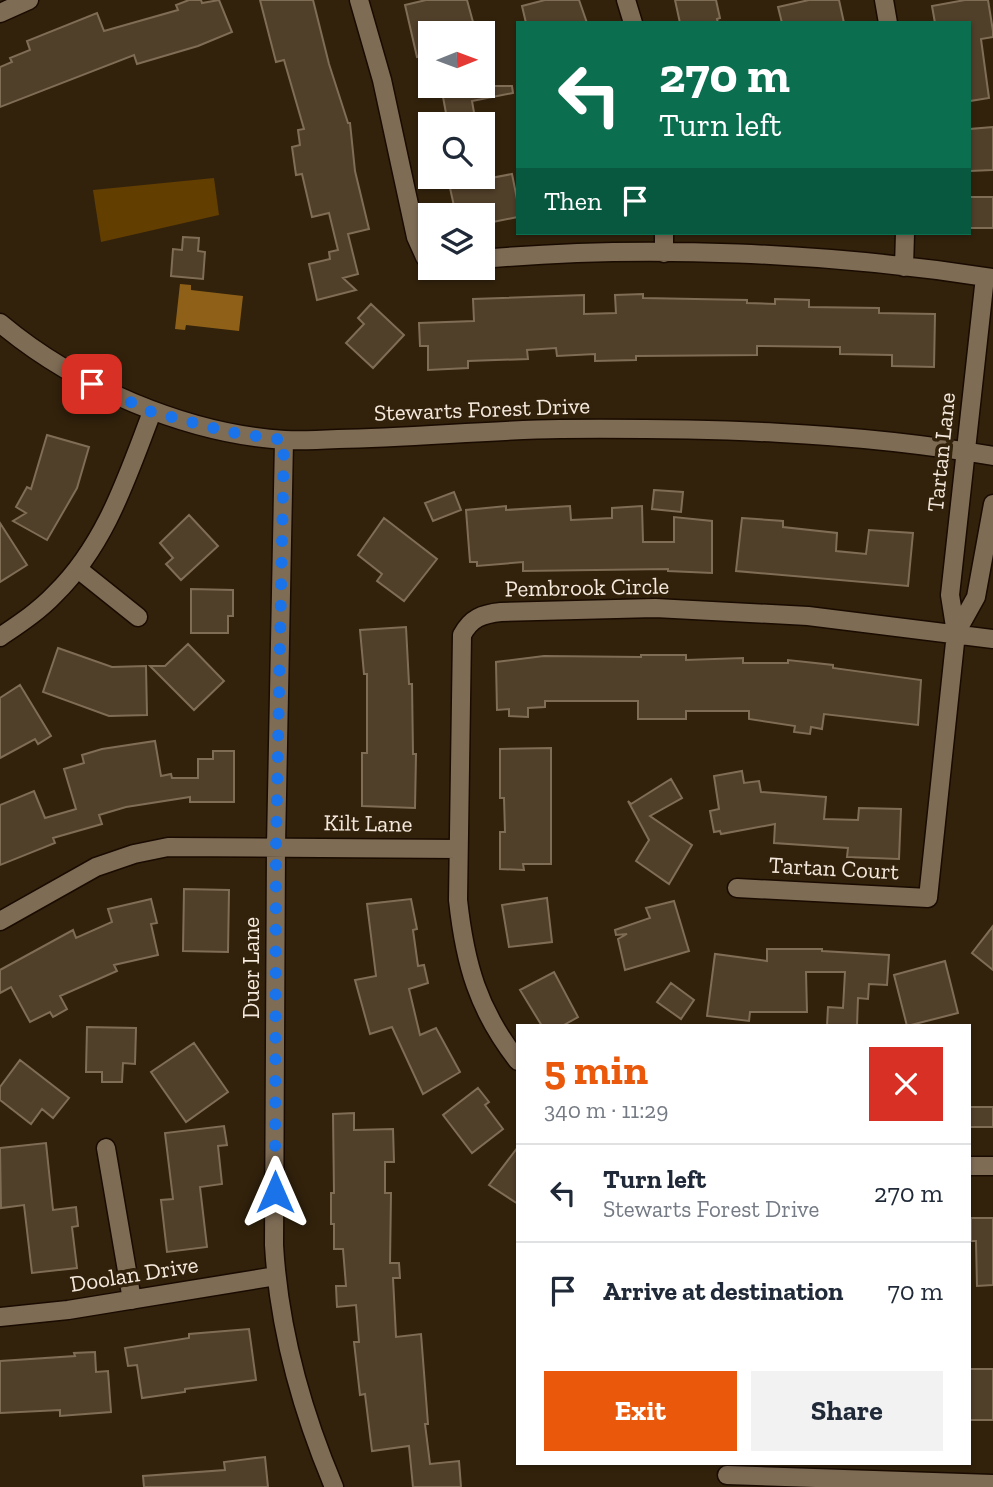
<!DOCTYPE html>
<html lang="en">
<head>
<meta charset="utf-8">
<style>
	body { margin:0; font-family:"Zilla Slab",serif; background:#f2f2f3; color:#1f2937; height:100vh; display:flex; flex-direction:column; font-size:26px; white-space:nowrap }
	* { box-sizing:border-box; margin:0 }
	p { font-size:23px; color:#747a83 }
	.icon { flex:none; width:38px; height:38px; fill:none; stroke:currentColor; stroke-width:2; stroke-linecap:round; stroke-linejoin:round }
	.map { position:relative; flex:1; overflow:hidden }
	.side { position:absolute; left:516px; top:1024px; width:455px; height:441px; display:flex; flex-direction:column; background:#fff; border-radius:0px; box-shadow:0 2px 5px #0004 }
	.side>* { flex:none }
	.top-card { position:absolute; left:516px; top:21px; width:455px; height:214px; border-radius:0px; box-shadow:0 2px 5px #0004; background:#0b6e4f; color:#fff; overflow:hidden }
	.needle { width:46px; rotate:89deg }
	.controls { position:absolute; left:418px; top:21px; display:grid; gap:14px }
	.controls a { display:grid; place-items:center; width:77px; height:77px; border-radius:0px; background:#fff; box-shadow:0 2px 5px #0004; font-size:35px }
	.pin { position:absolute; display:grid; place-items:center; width:60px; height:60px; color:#fff; margin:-30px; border-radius:14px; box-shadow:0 4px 10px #0006 }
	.me { position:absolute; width:77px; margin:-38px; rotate:0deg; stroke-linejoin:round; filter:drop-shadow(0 0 5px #0008) }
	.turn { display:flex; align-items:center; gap:24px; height:147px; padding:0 28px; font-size:32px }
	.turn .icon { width:91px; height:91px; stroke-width:2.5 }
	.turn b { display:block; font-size:49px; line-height:60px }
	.then { display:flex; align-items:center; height:66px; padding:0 28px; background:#0003; gap:14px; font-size:26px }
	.round { display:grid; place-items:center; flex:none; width:74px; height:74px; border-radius:0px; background:#f2f2f3 }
	.headline { display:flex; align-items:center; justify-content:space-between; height:119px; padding:0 28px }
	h1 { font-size:42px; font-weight:700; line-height:52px; color:#ea580c }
	.action { display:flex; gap:14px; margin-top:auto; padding:14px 28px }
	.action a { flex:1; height:80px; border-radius:0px; background:#ea580c; color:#fff; font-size:28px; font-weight:700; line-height:80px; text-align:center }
	.action a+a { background:#f2f2f3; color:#1f2937 }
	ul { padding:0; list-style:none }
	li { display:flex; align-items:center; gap:21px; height:98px; padding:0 28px; border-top:2px solid #e0e1e3 }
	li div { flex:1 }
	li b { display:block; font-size:26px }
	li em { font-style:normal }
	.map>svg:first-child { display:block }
	.green { fill:#623e00 }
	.water { fill:#8f6118 }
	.building { fill:#503f29; stroke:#806d56; stroke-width:2 }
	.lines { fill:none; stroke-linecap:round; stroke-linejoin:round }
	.street-casing { stroke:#190b00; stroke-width:21 }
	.street { stroke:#7f6c55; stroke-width:18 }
	.route { stroke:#1a73e8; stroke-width:12; stroke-dasharray:0 21.6 }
	.labels { text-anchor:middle; stroke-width:7; stroke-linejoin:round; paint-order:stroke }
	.street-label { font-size:23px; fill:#f4e9dc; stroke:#32220c }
</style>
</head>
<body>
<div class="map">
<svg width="993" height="1487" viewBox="0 0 993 1487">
	<rect width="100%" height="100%" fill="#32220c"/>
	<!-- green -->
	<path class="green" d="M 214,178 L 219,215 L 101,242 L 93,190 Z"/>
	<!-- water -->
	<path class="water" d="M 180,284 L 191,285 L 191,290 L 243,296 L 239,331 L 186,325 L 185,330 L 175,329 Z"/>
	<!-- building -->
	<path class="building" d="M 189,0 L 201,0 L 202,3 L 219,0 L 232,32 L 198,46 L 137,64 L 134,55 L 0,107 L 0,67 L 12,62 L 10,58 L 30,50 L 27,41 L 97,13 L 104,31 L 178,10 L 176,5 Z
		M 260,0 L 313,0 L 329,64 L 348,123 L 350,123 L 355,171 L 369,229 L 348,234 L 358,274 L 343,278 L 356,290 L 317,300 L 309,264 L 330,259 L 329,252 L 338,250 L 329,213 L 312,217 L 302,174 L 296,175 L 292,147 L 300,145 L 298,130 L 304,129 L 284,60 L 276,62 Z
		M 426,0 L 467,0 L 476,33 L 430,33 L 430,54 L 417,57 L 405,5 Z
		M 545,0 L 579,0 L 587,23 L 526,23 L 522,6 Z
		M 675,0 L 716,0 L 720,18 L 717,19 L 718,23 L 680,23 Z
		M 809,0 L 839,0 L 844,23 L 782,23 L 778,7 Z
		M 965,0 L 988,0 L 993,31 L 993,37 L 981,39 L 989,98 L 970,101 L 970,23 L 935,23 L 932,6 Z
		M 441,86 L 512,86 L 513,93 L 472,101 L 476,124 L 448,124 Z
		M 993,127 L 993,170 L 970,171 L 970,129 Z
		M 512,174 L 518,204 L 518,217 L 483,224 L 483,215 L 456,215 L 448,179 L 469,177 L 470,182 Z
		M 970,197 L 993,197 L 993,228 L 970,228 Z
		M 183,237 L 199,238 L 198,251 L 205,252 L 203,279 L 171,276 L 173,249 L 182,250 Z
		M 643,294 L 643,298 L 747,300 L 747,303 L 775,304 L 775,299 L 809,300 L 809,307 L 879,308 L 879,313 L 935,314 L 934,367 L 892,366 L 892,355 L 840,354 L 840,347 L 757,346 L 757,355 L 636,356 L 636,360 L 595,361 L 595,354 L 557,356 L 556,348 L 527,350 L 528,359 L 468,361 L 468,368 L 428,370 L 428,346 L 420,346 L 419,323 L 474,321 L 473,299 L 584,295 L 584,314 L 616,313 L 615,295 Z
		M 371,304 L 404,335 L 373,368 L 346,343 L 364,324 L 358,318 Z
		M 47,435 L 89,447 L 77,488 L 47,540 L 13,521 L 26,513 L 16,507 L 27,487 L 31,489 Z
		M 654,490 L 683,492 L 681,512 L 652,509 Z
		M 454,492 L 461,510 L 433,521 L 425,503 Z
		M 506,506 L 506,510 L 570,506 L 571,520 L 612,518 L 612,508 L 642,506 L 643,542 L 674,542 L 674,517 L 712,521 L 712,573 L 668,571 L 668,569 L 523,571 L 523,562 L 477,566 L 477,562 L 470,562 L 466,510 Z
		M 189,515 L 218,546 L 181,580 L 166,564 L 173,558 L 160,543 Z
		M 384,518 L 437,559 L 404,601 L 377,581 L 382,574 L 358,555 Z
		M 742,518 L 783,521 L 783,527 L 837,533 L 836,551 L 866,554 L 869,530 L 913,533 L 908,586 L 736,571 Z
		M 0,523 L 27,565 L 0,582 Z
		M 191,589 L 233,590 L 233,616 L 228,616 L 228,633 L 191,633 Z
		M 406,627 L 409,684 L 412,684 L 413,754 L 416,754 L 415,808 L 362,806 L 362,753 L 367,753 L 367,674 L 364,674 L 360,630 Z
		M 188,644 L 224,681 L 194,710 L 150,666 L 165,666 Z
		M 58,648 L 112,667 L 146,666 L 147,715 L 109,716 L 43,692 Z
		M 641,655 L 686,655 L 686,660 L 743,658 L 743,663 L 788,663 L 788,660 L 833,665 L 833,668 L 921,680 L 918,725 L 824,714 L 822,729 L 811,727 L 810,734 L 794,732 L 795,726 L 749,719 L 749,711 L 686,711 L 686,719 L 638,719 L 638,701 L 545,701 L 545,707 L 528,708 L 528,717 L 509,716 L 509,709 L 497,710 L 496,662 L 544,656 L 641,657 Z
		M 20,685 L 51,736 L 38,744 L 35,739 L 0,758 L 0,698 Z
		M 155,741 L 161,776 L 171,774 L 172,778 L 198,778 L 198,759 L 213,759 L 213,751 L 234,751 L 234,802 L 190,802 L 190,797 L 126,807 L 99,815 L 102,824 L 53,838 L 55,843 L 0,865 L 0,805 L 34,791 L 45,818 L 76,809 L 64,769 L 84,763 L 82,755 L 102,749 Z
		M 551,748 L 551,864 L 523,864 L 524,870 L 500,869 L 500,832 L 505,832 L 504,798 L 500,798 L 500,749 Z
		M 742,771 L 744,783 L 759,781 L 761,792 L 826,797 L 824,819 L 858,820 L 859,808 L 901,809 L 899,859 L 847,857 L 848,848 L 774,843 L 775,824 L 721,834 L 720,831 L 714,832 L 710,811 L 719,809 L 714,776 Z
		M 671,779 L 682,798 L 650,816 L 692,845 L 669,884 L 636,861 L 649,840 L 628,801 L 631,804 Z
		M 184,889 L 229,890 L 228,952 L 183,951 Z
		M 547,898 L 552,942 L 509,947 L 502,905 Z
		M 151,899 L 157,923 L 151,924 L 158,955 L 114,965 L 117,971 L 60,996 L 67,1009 L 53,1017 L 50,1012 L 30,1022 L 11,987 L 0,993 L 0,970 L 73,930 L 76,938 L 112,922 L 108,909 Z
		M 411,899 L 417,929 L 413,930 L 418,966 L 424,965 L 428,983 L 409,989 L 420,1035 L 436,1028 L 460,1072 L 423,1094 L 392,1027 L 370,1034 L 355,980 L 376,976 L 367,904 Z
		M 674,901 L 689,951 L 625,970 L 618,939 L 627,934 L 616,935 L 615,930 L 650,918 L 646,908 Z
		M 993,926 L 993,970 L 972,953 Z
		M 767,949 L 822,949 L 822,951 L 889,955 L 887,985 L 869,984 L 868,999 L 858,998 L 857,1026 L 827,1026 L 828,1007 L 843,1008 L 845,972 L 806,972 L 807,1012 L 750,1012 L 749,1021 L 707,1016 L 715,954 L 767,961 Z
		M 945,961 L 958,1013 L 907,1026 L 894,975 Z
		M 554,972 L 578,1017 L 562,1026 L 542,1026 L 520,990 Z
		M 671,983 L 694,1000 L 681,1019 L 657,1002 Z
		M 87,1027 L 136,1028 L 135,1064 L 123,1063 L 122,1082 L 102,1082 L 102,1072 L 86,1072 Z
		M 194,1043 L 228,1092 L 186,1122 L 151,1072 Z
		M 20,1060 L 69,1098 L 53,1118 L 42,1109 L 31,1124 L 0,1100 L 0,1087 Z
		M 478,1088 L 489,1102 L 485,1105 L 503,1129 L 472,1153 L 443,1115 Z
		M 970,1107 L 993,1107 L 993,1127 L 970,1127 Z
		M 354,1113 L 354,1130 L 393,1129 L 394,1162 L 385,1162 L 385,1193 L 391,1193 L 390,1263 L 399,1263 L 400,1278 L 393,1278 L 396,1337 L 421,1334 L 428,1424 L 425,1424 L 430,1464 L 459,1461 L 461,1487 L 413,1487 L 409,1446 L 372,1451 L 365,1394 L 360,1395 L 354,1342 L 359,1342 L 356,1305 L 337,1307 L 336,1286 L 346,1286 L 343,1249 L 334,1249 L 334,1224 L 331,1224 L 331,1193 L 334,1193 L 333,1114 Z
		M 224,1126 L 227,1145 L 218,1146 L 222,1184 L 200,1187 L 207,1247 L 167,1252 L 161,1200 L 173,1199 L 165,1133 Z
		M 46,1143 L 53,1210 L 76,1207 L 78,1226 L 72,1227 L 77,1268 L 32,1273 L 24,1205 L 1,1208 L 0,1148 Z
		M 518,1147 L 518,1204 L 489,1185 Z
		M 971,1218 L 993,1218 L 993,1285 L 977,1286 L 976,1241 L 971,1241 Z
		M 249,1329 L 256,1380 L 185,1389 L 185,1392 L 142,1398 L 137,1365 L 128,1366 L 125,1348 L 189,1338 L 189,1334 Z
		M 95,1352 L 96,1372 L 108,1371 L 111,1412 L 60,1416 L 60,1410 L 0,1413 L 0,1361 L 75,1356 L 74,1353 Z
		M 970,1369 L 993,1369 L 993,1420 L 970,1420 Z
		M 265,1457 L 268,1487 L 144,1487 L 143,1476 L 225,1470 L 224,1462 Z"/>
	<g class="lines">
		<defs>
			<path id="street" d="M 359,0 L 382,80 L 416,237 L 425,257 L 430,258
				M 626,0 L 633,23
				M 884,0 L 888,23
				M 0,13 L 29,0
				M 664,233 L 664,253
				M 483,259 C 646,244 831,253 993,278
				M 904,267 L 905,233
				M 0,323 C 75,386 186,434 285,440 C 302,441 320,440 338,439 C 412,438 486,430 560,429 C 704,428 850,431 993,456
				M 284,440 L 276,846 L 274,1245 C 279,1330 301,1409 334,1487
				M 78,569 L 138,617
				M 956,633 L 976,597 L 993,504
				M 0,637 C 19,624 39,611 55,594 C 106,544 127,477 152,412
				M 737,888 L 928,898 L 956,633 L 950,595 L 985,277
				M 0,921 L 96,867 L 134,854 L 168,847 L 458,849
				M 518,1061 C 478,1010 465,964 458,900 L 462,635 C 471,618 482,614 501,612 L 655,608 L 808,616 L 993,639
				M 106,1148 L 132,1300
				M 970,1166 L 993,1166
				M 0,1317 L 68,1310 L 276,1276
				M 727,1475 L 993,1484"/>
		</defs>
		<!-- street casing -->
		<use href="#street" class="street-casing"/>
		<!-- street -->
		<use href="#street" class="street"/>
	</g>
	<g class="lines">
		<!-- route -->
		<path class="route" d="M 92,384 L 152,412 L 229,432 L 284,440 L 276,846 L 275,1192"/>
	</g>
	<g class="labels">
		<!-- street labels -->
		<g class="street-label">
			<text transform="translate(482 409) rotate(-2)" y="8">Stewarts Forest Drive</text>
			<text transform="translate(941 452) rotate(-84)" y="8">Tartan Lane</text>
			<text transform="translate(587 587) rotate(-1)" y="8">Pembrook Circle</text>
			<text transform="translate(368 823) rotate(1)" y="8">Kilt Lane</text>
			<text transform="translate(834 868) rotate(3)" y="8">Tartan Court</text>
			<text transform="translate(251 968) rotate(-90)" y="8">Duer Lane</text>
			<text transform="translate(134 1274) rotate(-9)" y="8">Doolan Drive</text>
		</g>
	</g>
</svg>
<div class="controls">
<a><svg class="needle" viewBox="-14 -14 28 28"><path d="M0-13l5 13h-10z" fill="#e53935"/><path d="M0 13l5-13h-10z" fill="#747a83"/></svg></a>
<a><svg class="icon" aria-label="search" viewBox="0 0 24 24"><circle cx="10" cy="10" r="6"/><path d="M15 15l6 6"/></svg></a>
<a><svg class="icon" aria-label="layers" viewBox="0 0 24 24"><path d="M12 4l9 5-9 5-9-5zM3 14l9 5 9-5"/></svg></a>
</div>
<div class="pin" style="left:92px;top:384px;background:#d93025"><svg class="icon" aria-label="arrive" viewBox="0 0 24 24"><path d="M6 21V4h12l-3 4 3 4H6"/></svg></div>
<svg class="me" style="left:275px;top:1192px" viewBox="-20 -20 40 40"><path d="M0-17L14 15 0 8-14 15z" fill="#1a73e8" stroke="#fff" stroke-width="4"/></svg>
<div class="top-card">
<div class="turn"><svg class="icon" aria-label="left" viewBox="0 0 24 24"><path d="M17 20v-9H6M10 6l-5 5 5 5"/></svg><div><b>270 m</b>Turn left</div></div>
<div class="then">Then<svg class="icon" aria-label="arrive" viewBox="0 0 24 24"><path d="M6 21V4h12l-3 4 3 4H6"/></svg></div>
</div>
<section class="side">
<div class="headline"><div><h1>5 min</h1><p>340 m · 11:29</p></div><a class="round" style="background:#d93025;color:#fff"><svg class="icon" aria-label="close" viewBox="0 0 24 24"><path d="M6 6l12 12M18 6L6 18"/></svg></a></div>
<ul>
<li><svg class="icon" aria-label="left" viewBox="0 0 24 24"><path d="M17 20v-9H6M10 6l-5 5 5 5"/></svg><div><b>Turn left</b><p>Stewarts Forest Drive</p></div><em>270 m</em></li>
<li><svg class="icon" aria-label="arrive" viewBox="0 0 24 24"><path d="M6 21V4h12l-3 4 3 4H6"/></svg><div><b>Arrive at destination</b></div><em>70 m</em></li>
</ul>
<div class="action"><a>Exit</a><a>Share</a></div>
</section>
</div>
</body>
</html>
